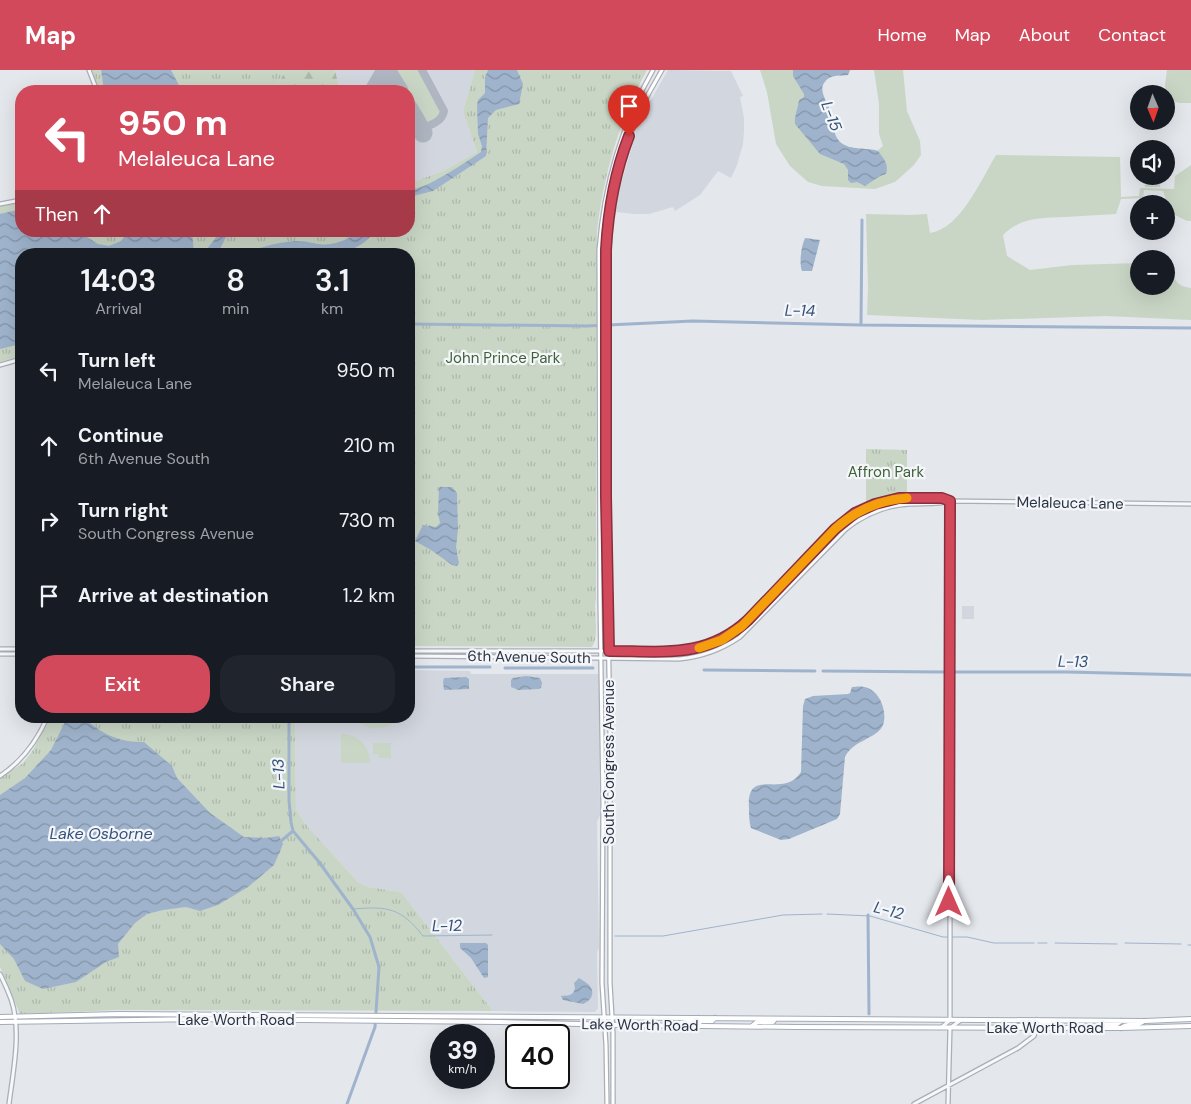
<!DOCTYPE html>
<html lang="en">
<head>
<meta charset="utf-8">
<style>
	body { margin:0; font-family:"DM Sans",sans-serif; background:#20242c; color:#f1f3f6; height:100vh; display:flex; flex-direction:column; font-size:19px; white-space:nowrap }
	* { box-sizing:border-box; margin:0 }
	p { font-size:16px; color:#9ea1a6 }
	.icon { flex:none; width:28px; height:28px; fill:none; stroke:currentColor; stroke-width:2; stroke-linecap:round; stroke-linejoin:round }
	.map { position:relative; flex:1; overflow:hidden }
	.drawer { position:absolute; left:15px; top:178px; width:400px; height:475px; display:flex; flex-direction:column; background:#171b24; border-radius:20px; box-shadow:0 5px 20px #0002 }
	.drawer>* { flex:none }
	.banner { position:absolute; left:15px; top:15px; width:400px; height:152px; border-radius:20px; box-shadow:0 5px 20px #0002; background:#d1495b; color:#fff; overflow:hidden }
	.needle { width:32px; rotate:178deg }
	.controls { position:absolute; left:1130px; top:15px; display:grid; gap:10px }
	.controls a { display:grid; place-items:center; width:45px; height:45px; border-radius:50%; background:#171b24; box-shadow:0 5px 20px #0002; font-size:25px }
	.speed { position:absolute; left:430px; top:954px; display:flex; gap:10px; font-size:25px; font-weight:700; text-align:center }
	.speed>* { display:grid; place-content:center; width:65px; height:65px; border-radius:50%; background:#171b24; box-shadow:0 5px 20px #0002; line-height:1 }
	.speed small { font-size:12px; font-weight:400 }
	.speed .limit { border:2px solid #111; border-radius:8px; background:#fff; color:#111 }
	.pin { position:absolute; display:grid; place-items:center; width:42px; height:42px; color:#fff; margin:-51px -21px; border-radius:50% 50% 50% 0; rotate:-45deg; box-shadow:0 0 5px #0007 }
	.pin .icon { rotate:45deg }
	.me { position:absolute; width:55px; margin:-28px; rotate:0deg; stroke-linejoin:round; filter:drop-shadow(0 0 4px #0008) }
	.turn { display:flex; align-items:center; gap:18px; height:105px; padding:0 20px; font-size:22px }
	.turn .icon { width:65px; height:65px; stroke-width:2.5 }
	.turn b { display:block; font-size:35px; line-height:42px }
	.then { display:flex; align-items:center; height:48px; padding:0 20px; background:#0003; gap:10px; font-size:19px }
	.eta { display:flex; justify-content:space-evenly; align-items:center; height:85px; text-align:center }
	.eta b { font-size:30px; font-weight:600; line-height:35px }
	.action { display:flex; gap:10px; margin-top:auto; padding:10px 20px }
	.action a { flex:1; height:58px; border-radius:20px; background:#d1495b; color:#fff; font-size:20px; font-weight:600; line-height:58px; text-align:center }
	.action a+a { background:#20242c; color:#f1f3f6 }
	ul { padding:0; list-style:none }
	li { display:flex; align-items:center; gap:15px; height:75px; padding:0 20px }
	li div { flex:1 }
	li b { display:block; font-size:19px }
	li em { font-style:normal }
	header { display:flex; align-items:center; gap:30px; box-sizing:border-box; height:70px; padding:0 25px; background:#d1495b; color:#fff }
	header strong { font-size:24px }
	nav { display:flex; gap:28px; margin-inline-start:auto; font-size:18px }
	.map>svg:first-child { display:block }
	.built { fill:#d2d6de }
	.grass { fill:#c9d6c5 }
	.forest { fill:url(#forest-firs) }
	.park { fill:url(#park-tufts) }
	.water { fill:url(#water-waves) }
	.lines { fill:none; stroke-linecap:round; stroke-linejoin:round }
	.stream { stroke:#9fb4cc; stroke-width:1 }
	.canal { stroke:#9fb4cc; stroke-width:3 }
	.taxiway { stroke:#b0b6c1; stroke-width:8 }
	.runway { stroke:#b0b6c1; stroke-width:19 }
	.tertiary-casing { stroke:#a9aeb7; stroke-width:5.5 }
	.secondary-casing { stroke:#a9aeb7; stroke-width:5.5 }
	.primary-casing { stroke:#a3abb8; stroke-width:6 }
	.tertiary { stroke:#f7f8fa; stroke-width:3 }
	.secondary { stroke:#fff; stroke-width:3 }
	.primary { stroke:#fff; stroke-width:4 }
	.route-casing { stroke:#882f3b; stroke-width:12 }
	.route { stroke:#d1495b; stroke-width:9 }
	.slow { stroke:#f59e0b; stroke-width:9 }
	.labels { text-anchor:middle; stroke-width:4.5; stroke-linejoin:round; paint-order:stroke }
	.park-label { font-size:15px; fill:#3f6138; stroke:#f4f6f9 }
	.street-label { font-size:15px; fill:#2b3445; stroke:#f4f6f9 }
	.water-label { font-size:16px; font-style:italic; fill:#34527a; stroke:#f4f6f9 }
</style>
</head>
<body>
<header>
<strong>Map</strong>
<nav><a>Home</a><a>Map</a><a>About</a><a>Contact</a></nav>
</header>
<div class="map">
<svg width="1191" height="1034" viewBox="0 0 1191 1034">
	<defs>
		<pattern id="forest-firs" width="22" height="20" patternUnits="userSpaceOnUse" patternTransform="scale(1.25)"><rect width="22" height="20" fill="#c9d6c5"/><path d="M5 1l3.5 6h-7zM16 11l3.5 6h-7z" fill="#adb8ab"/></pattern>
		<pattern id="park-tufts" width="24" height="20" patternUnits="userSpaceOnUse" patternTransform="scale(1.25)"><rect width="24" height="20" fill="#c9d6c5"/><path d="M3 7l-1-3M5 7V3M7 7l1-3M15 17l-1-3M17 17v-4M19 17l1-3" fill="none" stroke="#adb8ab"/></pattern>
		<pattern id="water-waves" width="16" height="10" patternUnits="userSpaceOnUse" patternTransform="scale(1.25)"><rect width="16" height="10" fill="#9fb4cc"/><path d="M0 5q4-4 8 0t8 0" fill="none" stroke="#8293a7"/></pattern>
	</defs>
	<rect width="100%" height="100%" fill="#e4e7ec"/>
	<!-- built -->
	<path class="built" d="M 335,0 L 475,0 L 464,37 L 464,45 L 477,82 L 443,101 L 413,112 L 409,110 L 409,21 L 338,21 L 338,13 Z
		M 668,0 L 731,1 L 743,26 L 740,27 L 744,48 L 744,61 L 743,74 L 737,95 L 731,108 L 718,101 L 700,125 L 675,141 L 673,137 L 649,144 L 635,144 L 616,142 L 620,117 L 638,57 L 644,42 Z
		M 962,536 L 974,536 L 974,549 L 962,549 Z
		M 409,600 L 470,601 L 471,604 L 599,604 L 600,745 L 597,752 L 599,878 L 597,882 L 598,938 L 595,942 L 493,941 L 401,822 L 368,817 L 358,812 L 308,757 L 296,740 L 295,646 L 409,646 Z"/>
	<!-- grass -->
	<path class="grass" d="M 394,0 L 418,0 L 441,38 C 441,46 432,54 424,50 C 416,46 409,29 409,21 L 406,21 Z
		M 760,0 L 850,0 L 848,5 C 839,6 830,4 824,13 C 818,21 829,35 831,43 C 834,52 832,65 840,72 C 850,81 866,77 877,81 L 883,76 L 879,64 L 879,34 L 874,0 L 903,0 L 907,41 L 920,71 L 921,85 L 914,95 L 895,112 L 875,119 L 822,116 L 808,112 L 790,96 L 776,74 L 767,22 Z
		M 1167,0 L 1191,0 L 1191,33 L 1179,33 L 1167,29 L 1165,15 Z
		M 996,85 L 1120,87 L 1121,127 L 1139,126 L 1140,118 L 1174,119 L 1175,106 L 1191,95 L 1191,151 L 1187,151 L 1171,143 L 1163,121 L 1144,120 L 1143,128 L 1121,129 L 1116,144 C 1099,145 1082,146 1065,147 C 1043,148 1020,147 1003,165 L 1007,186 L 1030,200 L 1072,195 L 1139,193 L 1139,216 L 1166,216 L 1166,194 L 1171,196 C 1174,210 1176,216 1191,218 L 1191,250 L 1106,246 L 982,250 L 867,245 L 868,218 L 866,144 L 911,145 L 927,144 L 930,163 C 960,159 981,110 996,85 Z
		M 1145,106 L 1160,106 L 1160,117 L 1145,117 Z
		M 351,646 L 394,646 L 394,653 C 379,662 363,659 351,646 Z
		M 341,664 C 358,664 370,676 370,693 L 342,693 L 341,692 Z
		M 373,673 L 391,673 L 391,688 L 379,688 L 379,684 L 373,684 Z"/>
	<!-- forest -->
	<path class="forest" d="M 286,0 L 335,0 L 338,13 L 338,21 L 308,21 L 297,19 L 295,21 L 273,21 Z"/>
	<!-- park -->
	<path class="park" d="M 91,0 L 286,0 L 273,21 L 99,21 Z
		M 475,0 L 647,0 C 619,50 604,104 597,161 L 596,528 C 593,543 600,564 592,577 L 409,576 L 409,184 L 21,184 L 21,286 L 0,292 L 0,136 L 21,131 L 21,161 L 409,161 L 409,110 L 413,112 L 443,101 L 477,82 L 464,45 L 464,37 Z
		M 866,379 L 907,380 L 907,425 L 886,427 L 866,434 Z
		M 51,646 L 295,646 L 296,740 L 308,757 L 358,812 L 368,817 L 401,822 L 493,941 L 117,940 L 20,944 L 0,897 L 0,708 L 23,693 L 33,680 Z"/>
	<!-- water -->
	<path class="water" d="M 101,0 L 171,0 L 182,21 L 104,21 Z
		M 488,0 L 517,0 L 523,14 L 519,34 L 496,40 L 488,48 L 486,86 L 433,121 L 409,127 L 409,119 C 421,123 469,90 481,82 L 482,76 L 478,64 L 477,36 L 478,30 L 485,23 L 485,8 Z
		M 793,0 L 850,0 L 848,5 C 839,6 830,4 824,13 C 818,21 829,35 831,43 C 835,52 832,65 840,72 C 850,81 866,77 878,81 C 884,89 889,94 886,104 L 880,106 L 865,116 L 857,112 L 851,113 L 848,110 L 848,100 L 844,94 L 820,84 L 795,54 C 794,47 798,38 799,30 L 804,27 L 804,24 L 793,6 Z
		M 21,139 L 21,161 L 77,161 L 98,174 L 109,176 L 121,171 L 129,161 L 192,161 L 194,184 L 21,184 L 21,274 L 0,279 L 0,144 Z
		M 221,161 L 229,161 L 220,179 L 220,182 L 224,184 L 203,184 Z
		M 359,161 L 375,161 C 366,174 353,180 339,183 L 244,184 C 259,177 283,171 299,171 C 305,171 312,173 318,174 C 333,176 348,170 359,161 Z
		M 805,168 L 820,170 L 812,201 L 802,201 C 799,193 801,177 805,168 Z
		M 439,417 L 452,417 L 457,423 L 458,459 L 456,478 L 459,493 L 457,496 L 452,495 L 431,480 L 415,471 L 423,455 L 436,457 L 440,453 L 438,443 Z
		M 526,606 L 540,608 L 542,613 L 541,618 L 538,619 L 518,620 L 511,617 L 511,610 L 513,608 Z
		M 466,607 L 469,609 L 469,619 L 444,620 L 443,612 L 444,608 Z
		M 852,617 C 855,617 860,616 864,617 C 879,619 888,641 883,655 C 877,669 853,670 845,687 L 840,744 L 837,749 L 789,769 L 781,770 L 751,758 C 749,752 749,745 749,738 C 746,695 784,730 801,702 L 803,636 L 805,629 L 813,626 L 848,624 L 850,623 Z
		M 68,646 L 91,646 L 90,653 C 105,666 124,673 144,672 L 172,696 L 177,708 L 210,743 L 244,767 L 265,768 L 279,766 L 283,774 L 274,795 L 248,817 L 218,835 L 200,841 L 186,837 L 163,840 L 147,844 L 135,853 L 118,874 L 119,887 L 106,892 L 76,912 L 43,919 L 25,911 L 14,889 L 0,874 L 0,725 L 25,708 L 51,680 Z
		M 460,873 L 486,873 L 488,875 L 488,907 L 484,908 L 471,888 L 460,878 Z
		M 579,908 C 582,910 586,912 589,915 C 596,923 591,931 583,934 L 563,930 L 561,926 C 567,925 573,927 575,918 L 574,913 Z"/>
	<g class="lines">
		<!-- stream -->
		<path class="stream" d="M 353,839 C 388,836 401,838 423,866 L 492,865
			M 827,844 L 870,846 L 943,867 L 967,867 L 994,873 L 1034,873
			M 615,866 L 663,866 L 783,845 L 822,844
			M 1038,873 L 1047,873
			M 1055,873 L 1117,874
			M 1125,873 L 1181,874
			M 1188,875 L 1191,875"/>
		<!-- canal -->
		<path class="canal" d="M 409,254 L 587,256 L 693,251 L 861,255 L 1191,258
			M 861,255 L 862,150
			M 409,597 L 490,597
			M 505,598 L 593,598
			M 704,600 L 815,601
			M 823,601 L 944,602
			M 954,602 L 1067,602 L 1191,605
			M 289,646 L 289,731 L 291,752 L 293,761 L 319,792 L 353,839 L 370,867 L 379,897 L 375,957 L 347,1034
			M 281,771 L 293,761
			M 868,845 L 869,944"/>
		<!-- taxiway -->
		<path class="taxiway" d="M 420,58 C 430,56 442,52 444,41 L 422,0"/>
		<!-- runway -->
		<path class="runway" d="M 386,0 L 399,21
			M 374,21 L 386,0
			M 409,39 L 423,63"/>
		<defs>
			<path id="tertiary" d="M 89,0 L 97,21
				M 0,134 L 21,130
				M 0,295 L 21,289
				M 0,579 L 21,579
				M 409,581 L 676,581 L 692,580 L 707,576 L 736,561 L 835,459 L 848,448 L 862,439 L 875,434 L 899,429 L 942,428 L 949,431
				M 0,584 L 21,584
				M 409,586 L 679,589 C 702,587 721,580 740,567 L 846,459 C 865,444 886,435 911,434 C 924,433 937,435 950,431 L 1191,434
				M 0,706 C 23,691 37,671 48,646
				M 0,904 C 4,912 8,921 11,929 C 22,960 13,1002 9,1034
				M 942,957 L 950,950 L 950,431
				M 914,1034 L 1018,978 L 1034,966 L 1037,958
				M 948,1034 L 950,958 L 961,950"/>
			<path id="secondary" d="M 626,74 L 624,69 L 626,64 L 639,34 L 639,29
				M 607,1034 L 606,975 L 602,913 L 603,733 L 600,533 L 599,180 C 604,115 621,56 653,0
				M 613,1034 L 613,963 L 610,913 L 610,663 L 606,427 L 607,166 L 615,116 L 626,75 L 645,30 L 662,0"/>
			<path id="primary" d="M 0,947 L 119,944 L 1145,951 L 1191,949
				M 0,952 L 205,949 L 500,952 L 621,955 L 795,957 L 1121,958 L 1191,956
				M 675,955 C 683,950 691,954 698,948
				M 696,956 L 701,951 L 712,951 L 715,948
				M 752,956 L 757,952 L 773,952 L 775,949
				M 1018,956 L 1034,955 L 1037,950
				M 1037,958 L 1040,954 L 1056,951
				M 1098,958 L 1100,955 L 1116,955 L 1121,951
				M 1121,958 C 1128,952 1137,957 1144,951"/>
		</defs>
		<!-- tertiary casing -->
		<use href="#tertiary" class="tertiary-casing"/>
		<!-- secondary casing -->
		<use href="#secondary" class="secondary-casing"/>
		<!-- primary casing -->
		<use href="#primary" class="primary-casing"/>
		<!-- tertiary -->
		<use href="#tertiary" class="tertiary"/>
		<!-- secondary -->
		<use href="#secondary" class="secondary"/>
		<!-- primary -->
		<use href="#primary" class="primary"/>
	</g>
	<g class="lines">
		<defs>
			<path id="route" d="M 629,66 C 615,102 608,142 606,180 L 606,427 L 609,581 C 662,581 706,589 748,550 L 835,459 L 855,443 L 875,434 L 899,428 L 942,428 L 950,431 L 949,832"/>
		</defs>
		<!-- route casing -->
		<use href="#route" class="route-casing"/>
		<!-- route -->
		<use href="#route" class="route"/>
		<!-- slow -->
		<path class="slow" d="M 699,578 L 722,570 L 742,556 L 835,459 C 856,440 879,430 907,428"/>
	</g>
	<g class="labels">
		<!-- park labels -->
		<g class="park-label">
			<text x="503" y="293">John Prince Park</text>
			<text x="886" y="407">Affron Park</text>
		</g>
		<!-- street labels -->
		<g class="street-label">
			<text transform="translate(1070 433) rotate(1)" y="5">Melaleuca Lane</text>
			<text transform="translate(529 587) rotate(1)" y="5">6th Avenue South</text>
			<text transform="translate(609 692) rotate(-90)" y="5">South Congress Avenue</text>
			<text x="236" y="955">Lake Worth Road</text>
			<text transform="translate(640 955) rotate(1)" y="5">Lake Worth Road</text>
			<text x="1045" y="963">Lake Worth Road</text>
		</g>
		<!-- water labels -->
		<g class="water-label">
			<text transform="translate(832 46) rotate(69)" y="6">L-15</text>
			<text transform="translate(800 240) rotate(1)" y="6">L-14</text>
			<text transform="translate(1073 591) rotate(1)" y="6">L-13</text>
			<text transform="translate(278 704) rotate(-92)" y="6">L-13</text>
			<text x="101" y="769">Lake Osborne</text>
			<text transform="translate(889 840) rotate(15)" y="6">L-12</text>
			<text transform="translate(447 855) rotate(-1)" y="6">L-12</text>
		</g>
	</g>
</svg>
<div class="controls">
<a><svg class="needle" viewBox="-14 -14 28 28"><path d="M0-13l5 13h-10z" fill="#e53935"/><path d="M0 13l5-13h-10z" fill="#9ea1a6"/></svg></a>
<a><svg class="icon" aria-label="sound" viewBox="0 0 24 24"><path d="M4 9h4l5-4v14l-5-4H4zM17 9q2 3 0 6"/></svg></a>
<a>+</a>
<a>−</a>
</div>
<div class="speed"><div>39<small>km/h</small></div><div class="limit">40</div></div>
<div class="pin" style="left:629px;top:66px;background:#d93025"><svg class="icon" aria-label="arrive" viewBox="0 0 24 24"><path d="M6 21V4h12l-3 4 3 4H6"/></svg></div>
<svg class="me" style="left:949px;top:832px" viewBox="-20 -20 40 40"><path d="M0-17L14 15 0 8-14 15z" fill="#d1495b" stroke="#fff" stroke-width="4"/></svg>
<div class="banner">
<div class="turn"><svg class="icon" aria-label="left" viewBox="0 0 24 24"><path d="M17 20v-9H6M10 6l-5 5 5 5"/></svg><div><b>950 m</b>Melaleuca Lane</div></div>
<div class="then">Then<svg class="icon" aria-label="ahead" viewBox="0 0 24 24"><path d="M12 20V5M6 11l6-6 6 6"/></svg></div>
</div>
<section class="drawer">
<div class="eta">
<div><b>14:03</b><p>Arrival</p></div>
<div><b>8</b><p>min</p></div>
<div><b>3.1</b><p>km</p></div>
</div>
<ul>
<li><svg class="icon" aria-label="left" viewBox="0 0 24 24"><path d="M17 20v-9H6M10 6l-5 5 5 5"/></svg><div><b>Turn left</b><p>Melaleuca Lane</p></div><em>950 m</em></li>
<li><svg class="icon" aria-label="ahead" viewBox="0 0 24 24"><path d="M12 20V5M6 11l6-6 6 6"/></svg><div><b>Continue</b><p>6th Avenue South</p></div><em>210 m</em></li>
<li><svg class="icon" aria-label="right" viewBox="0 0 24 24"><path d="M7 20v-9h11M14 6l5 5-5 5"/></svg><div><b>Turn right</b><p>South Congress Avenue</p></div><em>730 m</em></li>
<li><svg class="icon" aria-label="arrive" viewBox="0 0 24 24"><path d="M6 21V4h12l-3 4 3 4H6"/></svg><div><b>Arrive at destination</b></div><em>1.2 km</em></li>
</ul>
<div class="action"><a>Exit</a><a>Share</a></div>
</section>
</div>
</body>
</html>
